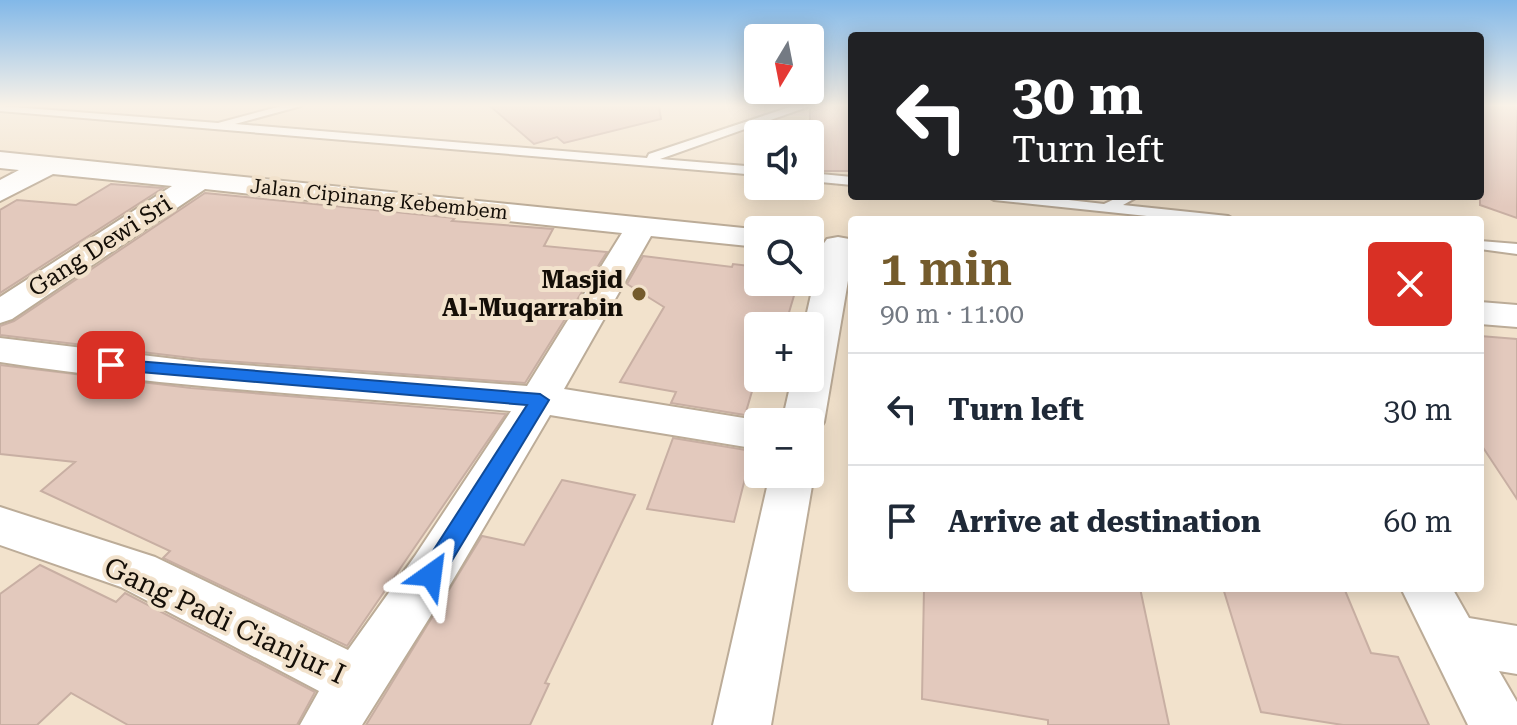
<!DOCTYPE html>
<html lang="en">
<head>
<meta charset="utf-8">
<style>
	body { margin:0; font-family:"Roboto Serif",serif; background:#f2f2f3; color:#1f2937; height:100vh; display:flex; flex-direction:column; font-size:30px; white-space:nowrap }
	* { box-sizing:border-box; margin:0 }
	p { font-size:26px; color:#747a83 }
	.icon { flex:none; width:44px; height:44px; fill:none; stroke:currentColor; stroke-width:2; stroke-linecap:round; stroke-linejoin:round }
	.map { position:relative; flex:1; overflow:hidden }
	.sheet { position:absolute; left:848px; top:216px; width:636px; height:376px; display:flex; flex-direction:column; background:#fff; border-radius:8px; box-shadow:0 4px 20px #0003 }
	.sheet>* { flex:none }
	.guide { position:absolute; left:848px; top:32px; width:636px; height:168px; border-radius:8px; box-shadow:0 4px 20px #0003; background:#202124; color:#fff; overflow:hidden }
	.needle { width:52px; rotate:190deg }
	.controls { position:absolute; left:744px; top:24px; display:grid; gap:16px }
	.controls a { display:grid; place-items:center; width:80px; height:80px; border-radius:8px; background:#fff; box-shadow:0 4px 20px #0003; font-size:40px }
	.pin { position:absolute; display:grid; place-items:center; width:68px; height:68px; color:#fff; margin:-34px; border-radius:16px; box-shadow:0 4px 12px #0006 }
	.me { position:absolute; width:88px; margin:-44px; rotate:31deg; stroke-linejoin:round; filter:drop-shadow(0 0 6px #0008) }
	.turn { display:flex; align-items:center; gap:28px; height:168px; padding:0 32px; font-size:36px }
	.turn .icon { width:104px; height:104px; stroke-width:2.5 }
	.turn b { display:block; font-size:56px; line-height:68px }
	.round { display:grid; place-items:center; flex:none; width:84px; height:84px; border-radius:8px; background:#f2f2f3 }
	.headline { display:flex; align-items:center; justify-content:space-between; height:136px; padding:0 32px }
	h1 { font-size:48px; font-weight:600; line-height:60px; color:#745b2c }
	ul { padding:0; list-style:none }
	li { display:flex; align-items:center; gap:24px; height:112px; padding:0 32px; border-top:2px solid #e0e1e3 }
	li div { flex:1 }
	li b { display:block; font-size:30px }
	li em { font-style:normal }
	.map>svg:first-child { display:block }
	.building { fill:#e3c9bd; stroke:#c8afa3; stroke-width:2 }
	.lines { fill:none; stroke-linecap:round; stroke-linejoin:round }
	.service-casing { stroke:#bcac98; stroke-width:4 }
	.minor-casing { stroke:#bcac98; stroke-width:4 }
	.service { fill:#fff; fill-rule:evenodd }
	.minor { fill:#fff; fill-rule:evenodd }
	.route { fill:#1a73e8; stroke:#114b97; stroke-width:2 }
	.poi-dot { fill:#745b2c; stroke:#f2e2cc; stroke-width:3 }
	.labels { text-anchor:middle; stroke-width:8; stroke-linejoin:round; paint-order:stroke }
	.far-street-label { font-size:20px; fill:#140e07; stroke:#f2e2cc }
	.street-label { font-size:24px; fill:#140e07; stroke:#f2e2cc }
	.poi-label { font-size:24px; font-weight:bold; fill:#140e07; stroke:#f2e2cc; text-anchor:end }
	.near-street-label { font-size:28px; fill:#140e07; stroke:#f2e2cc }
</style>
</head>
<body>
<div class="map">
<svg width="1517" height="725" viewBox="0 0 1517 725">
	<rect width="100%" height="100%" fill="#f2e2cc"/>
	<!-- building -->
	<path class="building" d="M 490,106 L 659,106 L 661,119 L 564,143 L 557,137 L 534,144 Z
		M 813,106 L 852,106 L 852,171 L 822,171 L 810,163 L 810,109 Z
		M 1480,106 L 1517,106 L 1517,218 L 1480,205 Z
		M 111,184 L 163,188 L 0,293 L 0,210 L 17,200 L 76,205 Z
		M 205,193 L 455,218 L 452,221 L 553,229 L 544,246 L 607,252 L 525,383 L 200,359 L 0,335 L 0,326 L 14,321 Z
		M 643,256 L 732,267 L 733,264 L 758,267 L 758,282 L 798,282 L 785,326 L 758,326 L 758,371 L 745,415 L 671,403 L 676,392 L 620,382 L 664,307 L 627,284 Z
		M 1480,336 L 1517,339 L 1517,499 L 1480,443 Z
		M 0,365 L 191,388 L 506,414 L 347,646 L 163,558 L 170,551 L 41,491 L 75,462 L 0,454 Z
		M 673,438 L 752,451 L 734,522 L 647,509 Z
		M 562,480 L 635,495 L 545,683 L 549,684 L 530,725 L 366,725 L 482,536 L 524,545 Z
		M 40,565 L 116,602 L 125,593 L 315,692 L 297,725 L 128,725 L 71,693 L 37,725 L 0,725 L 0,594 Z
		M 924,588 L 1140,588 L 1169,725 L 1048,725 L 1048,720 L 922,699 Z
		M 1223,588 L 1344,588 L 1371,653 L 1398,657 L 1429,725 L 1343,725 L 1261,712 Z"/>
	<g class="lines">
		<defs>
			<path id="service" d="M 0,106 L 218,123 L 281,106 L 301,106 L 235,124 L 647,158 L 649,154 L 793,106 L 810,106 L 660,159 L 758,167 L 758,175 L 0,111 Z
				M 810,173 L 852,177 L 852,185 L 810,181 Z
				M 987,196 L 1033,196 L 1104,204 L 1121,196 L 1139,196 L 1123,205 L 1228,216 L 1235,220 L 1185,220 L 994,200 Z
				M 1480,241 L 1517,244 L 1517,254 L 1480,249 Z"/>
			<path id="minor" d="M 0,152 L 763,230 L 758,230 L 758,247 L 651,236 L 564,389 L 768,422 L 758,422 L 758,449 L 550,415 L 450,585 L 362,725 L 300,725 L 319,691 L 121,587 L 0,545 L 0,507 L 155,557 L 348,650 L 415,556 L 511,411 C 340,396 169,388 0,362 L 0,338 L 200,362 L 527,386 L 622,233 L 205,189 L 12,319 L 0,323 L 0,297 L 172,186 L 53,174 L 0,201 L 0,180 L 19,170 L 0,168 Z
				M 838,237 L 849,239 L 852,257 L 824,422 L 818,432 L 810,434 L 810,422 L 782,422 L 792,378 L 810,378 L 810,326 L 804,326 L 822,246 L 827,239 Z
				M 1480,302 L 1517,305 L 1517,327 L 1480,324 Z
				M 810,467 L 814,474 L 771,725 L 713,725 L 770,474 L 810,474 Z
				M 1401,588 L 1452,588 L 1469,618 L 1517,626 L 1517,674 L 1499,671 L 1517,702 L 1517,725 L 1468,725 Z"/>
		</defs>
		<!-- service casing -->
		<use href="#service" class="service-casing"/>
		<!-- minor casing -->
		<use href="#minor" class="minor-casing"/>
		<!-- service -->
		<use href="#service" class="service"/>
		<!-- minor -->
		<use href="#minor" class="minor"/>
	</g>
	<!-- sky -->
	<linearGradient id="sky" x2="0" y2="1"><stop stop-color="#82b8e8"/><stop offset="0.51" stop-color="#f9f2e8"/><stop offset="1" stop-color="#f9f2e8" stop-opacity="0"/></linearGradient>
	<rect width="1517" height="207" fill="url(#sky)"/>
	<!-- route -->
	<path class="route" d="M 111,359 L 540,394 L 549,400 L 439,582 L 431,585 L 422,582 L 419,575 L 422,568 L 527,405 L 105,369 L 102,365 L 105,360 Z"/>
	<!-- markers -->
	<circle class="poi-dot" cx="639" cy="294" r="8"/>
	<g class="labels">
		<!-- far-street labels -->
		<g class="far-street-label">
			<text transform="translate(379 199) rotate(6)" y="7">Jalan Cipinang Kebembem</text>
		</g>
		<!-- street labels -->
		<g class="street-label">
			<text transform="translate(100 246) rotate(-33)" y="8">Gang Dewi Sri</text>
		</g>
		<!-- poi labels -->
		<g class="poi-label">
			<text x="623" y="288">Masjid<tspan x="623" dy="28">Al-Muqarrabin</tspan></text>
		</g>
		<!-- near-street labels -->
		<g class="near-street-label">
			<text transform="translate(225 620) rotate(25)" y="10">Gang Padi Cianjur I</text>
		</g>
	</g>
</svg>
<div class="controls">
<a><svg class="needle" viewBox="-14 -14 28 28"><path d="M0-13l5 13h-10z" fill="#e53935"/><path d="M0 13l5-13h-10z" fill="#747a83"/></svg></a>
<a><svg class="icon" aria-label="sound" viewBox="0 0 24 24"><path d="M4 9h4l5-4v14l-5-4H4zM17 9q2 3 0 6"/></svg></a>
<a><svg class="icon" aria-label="search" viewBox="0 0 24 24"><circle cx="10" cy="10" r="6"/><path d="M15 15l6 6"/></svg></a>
<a>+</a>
<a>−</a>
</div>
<div class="pin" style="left:111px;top:365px;background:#d93025"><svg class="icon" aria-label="arrive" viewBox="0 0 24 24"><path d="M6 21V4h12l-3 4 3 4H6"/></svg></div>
<svg class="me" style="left:431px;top:575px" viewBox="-20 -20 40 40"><path d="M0-17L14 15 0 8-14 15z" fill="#1a73e8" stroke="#fff" stroke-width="4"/></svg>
<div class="guide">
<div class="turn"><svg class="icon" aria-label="left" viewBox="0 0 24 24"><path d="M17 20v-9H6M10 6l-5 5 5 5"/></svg><div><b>30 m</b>Turn left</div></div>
</div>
<section class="sheet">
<div class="headline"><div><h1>1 min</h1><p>90 m · 11:00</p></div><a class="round" style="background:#d93025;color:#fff"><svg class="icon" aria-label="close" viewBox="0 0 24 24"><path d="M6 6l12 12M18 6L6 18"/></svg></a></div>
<ul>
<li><svg class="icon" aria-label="left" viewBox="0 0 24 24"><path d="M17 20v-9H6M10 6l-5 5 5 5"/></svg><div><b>Turn left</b></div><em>30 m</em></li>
<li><svg class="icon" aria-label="arrive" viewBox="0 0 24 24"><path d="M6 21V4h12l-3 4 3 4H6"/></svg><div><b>Arrive at destination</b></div><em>60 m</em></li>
</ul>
</section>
</div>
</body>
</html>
